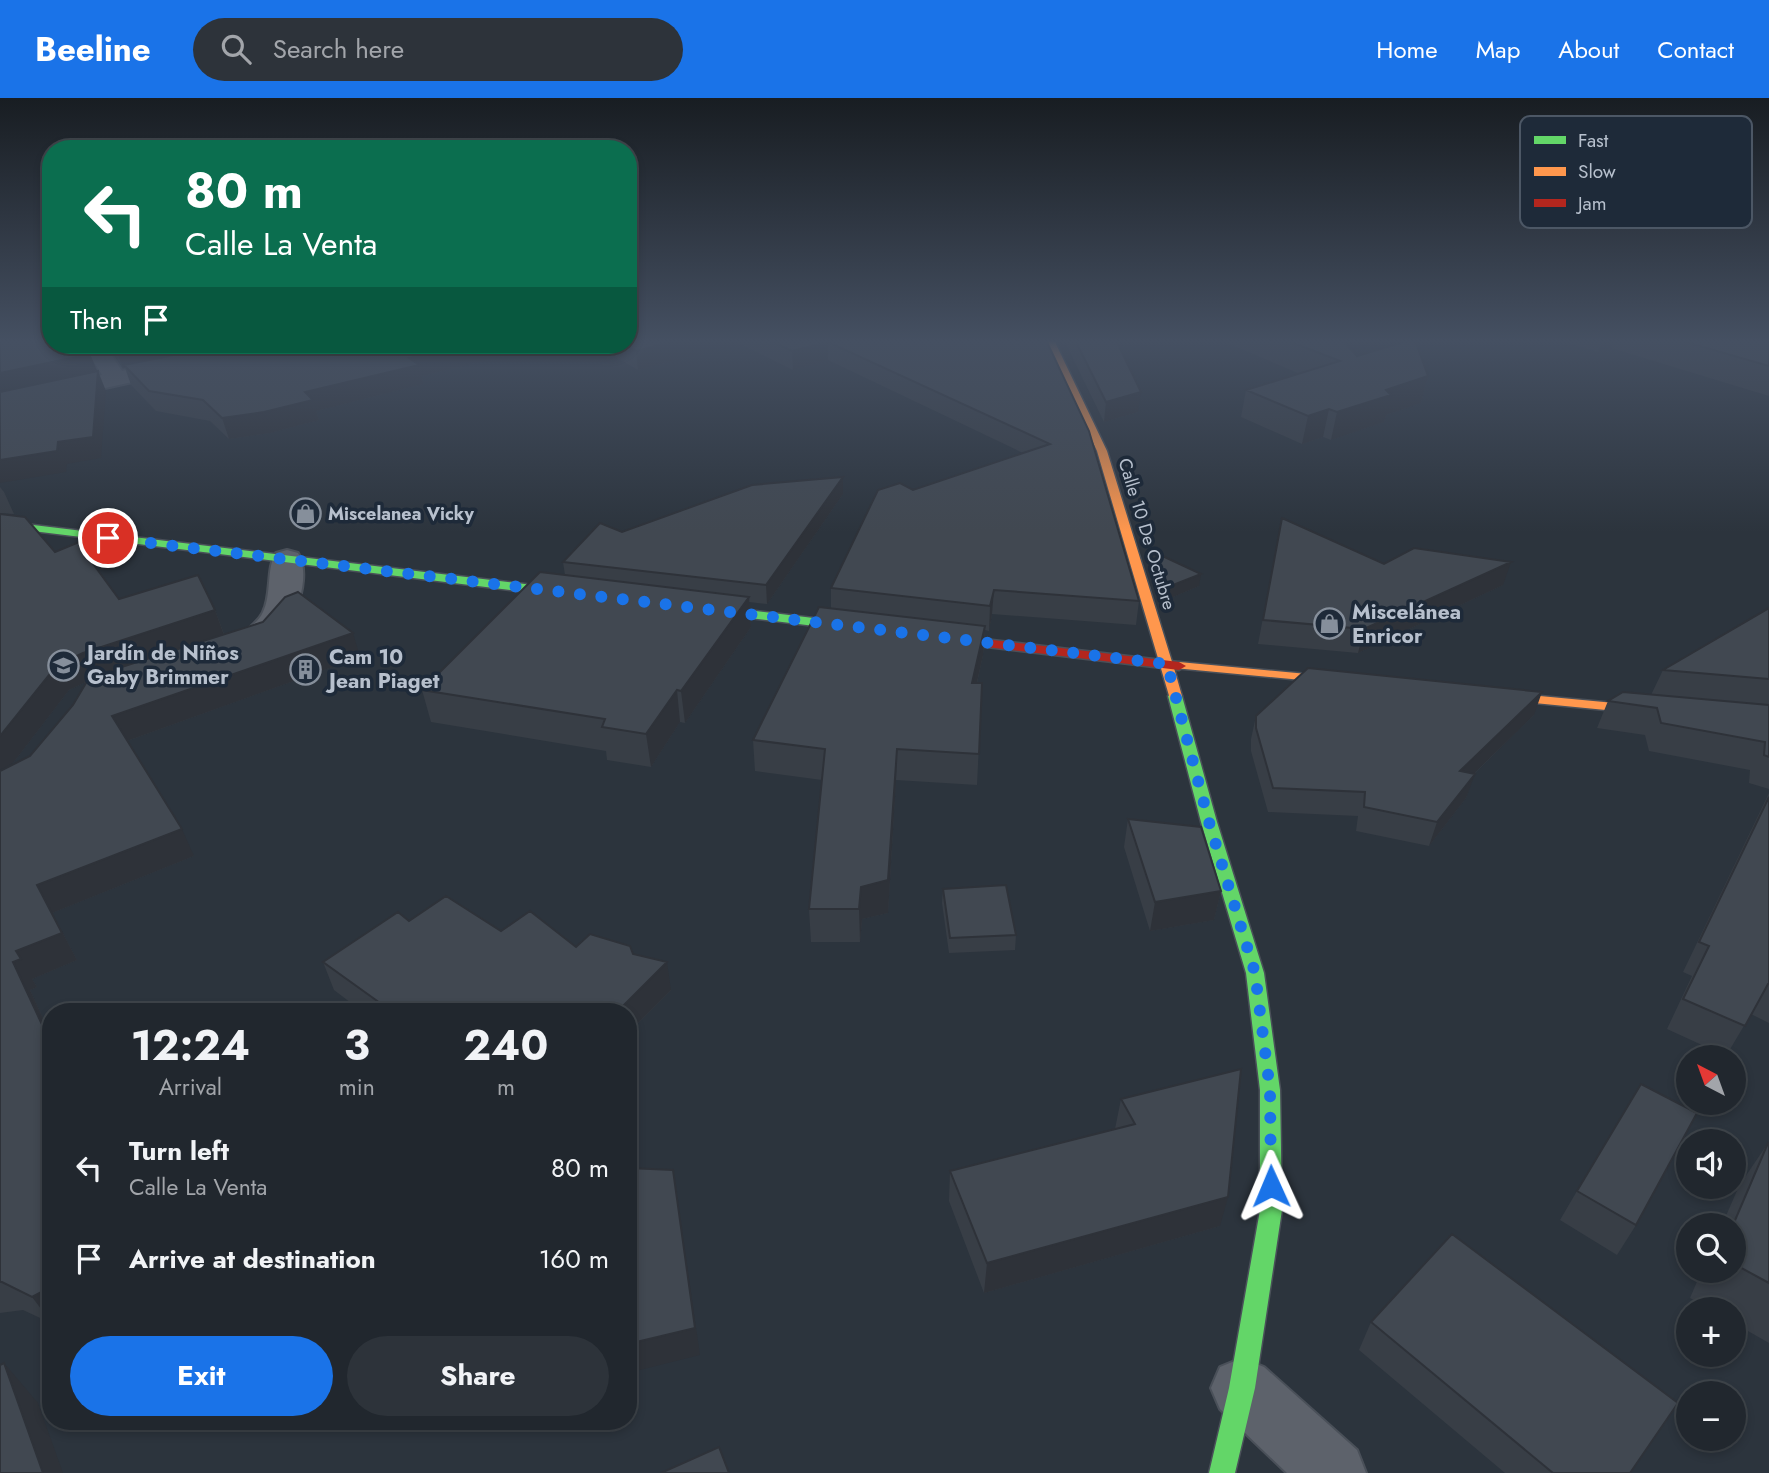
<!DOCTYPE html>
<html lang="en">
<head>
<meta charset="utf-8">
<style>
	body { margin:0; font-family:Jost,sans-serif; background:#2d333a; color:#f1f3f6; height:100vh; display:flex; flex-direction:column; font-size:26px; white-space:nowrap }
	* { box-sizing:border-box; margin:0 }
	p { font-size:23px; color:#a2a5aa }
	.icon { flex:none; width:38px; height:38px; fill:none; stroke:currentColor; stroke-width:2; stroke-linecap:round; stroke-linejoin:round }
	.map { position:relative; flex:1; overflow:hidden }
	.panel { position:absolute; left:42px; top:905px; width:595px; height:427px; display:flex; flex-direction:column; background:#21272e; border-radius:28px; box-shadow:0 4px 10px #0003,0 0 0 2px #3e444a }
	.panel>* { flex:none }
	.guide { position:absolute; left:42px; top:42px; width:595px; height:214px; border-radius:28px; box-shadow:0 4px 10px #0003,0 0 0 2px #3e444a; background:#0b6e4f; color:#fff; overflow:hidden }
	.needle { width:46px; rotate:319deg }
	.fabs { position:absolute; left:1676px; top:947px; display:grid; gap:14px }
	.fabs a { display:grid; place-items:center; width:70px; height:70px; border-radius:50%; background:#21272e; box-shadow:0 4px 10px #0003,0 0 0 2px #3e444a; font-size:35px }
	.pin { position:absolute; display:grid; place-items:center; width:60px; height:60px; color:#fff; margin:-30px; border:4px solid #fff; border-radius:50%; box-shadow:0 2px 7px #0007 }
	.me { position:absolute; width:77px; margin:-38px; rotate:359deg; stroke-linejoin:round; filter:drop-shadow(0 0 5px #0008) }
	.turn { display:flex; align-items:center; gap:24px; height:147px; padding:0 28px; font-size:32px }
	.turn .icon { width:91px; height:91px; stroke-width:2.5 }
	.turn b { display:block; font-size:49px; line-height:60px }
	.then { display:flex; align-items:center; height:66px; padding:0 28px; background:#0003; gap:14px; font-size:26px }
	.eta { display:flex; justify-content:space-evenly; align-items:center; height:119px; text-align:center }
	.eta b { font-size:42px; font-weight:700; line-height:49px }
	.button { display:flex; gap:14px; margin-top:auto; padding:14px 28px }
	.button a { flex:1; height:80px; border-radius:42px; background:#1a73e8; color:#fff; font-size:28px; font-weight:700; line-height:80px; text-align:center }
	.button a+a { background:#2d333a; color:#f1f3f6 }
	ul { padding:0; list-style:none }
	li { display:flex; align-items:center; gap:21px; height:91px; padding:0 28px }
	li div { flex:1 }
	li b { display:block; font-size:26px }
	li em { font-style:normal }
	header { display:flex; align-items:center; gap:42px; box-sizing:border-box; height:98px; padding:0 35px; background:#1a73e8; color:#fff }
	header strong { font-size:33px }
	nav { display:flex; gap:38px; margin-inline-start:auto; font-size:24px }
	.search { width:490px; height:63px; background:#2d333a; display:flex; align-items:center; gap:18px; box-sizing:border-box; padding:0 24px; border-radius:38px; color:#a2a5aa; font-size:26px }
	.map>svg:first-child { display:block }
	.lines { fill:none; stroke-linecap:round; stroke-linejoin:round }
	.street-casing { stroke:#4a5059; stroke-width:4 }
	.fast-casing { stroke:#4a5059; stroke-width:3 }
	.slow-casing { stroke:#4a5059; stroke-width:3 }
	.jam-casing { stroke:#4a5059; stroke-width:3 }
	.street { fill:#5d626b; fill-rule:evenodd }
	.fast { fill:#63d668; fill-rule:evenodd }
	.slow { fill:#ff974d; fill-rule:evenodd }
	.jam { fill:#b3261e; fill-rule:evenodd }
	.wall { fill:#383e46 }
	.shaded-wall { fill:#2e3239 }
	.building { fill:#414851; stroke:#2e3239; stroke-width:2 }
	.route { stroke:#1a73e8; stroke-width:12; stroke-dasharray:0 21.6 }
	.labels { text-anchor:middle; stroke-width:7; stroke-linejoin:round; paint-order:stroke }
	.far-poi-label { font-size:18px; font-weight:bold; fill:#b7c0cd; stroke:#1e2a39; text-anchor:start }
	.far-street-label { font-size:18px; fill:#b7c0cd; stroke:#1e2a39 }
	.poi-label { font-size:21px; font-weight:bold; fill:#b7c0cd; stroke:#1e2a39; text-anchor:start }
	.key { fill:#1e2a39; stroke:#4c5765; stroke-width:2 }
	.key-label { font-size:19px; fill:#b7c0cd }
</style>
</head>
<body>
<header>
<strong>Beeline</strong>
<div class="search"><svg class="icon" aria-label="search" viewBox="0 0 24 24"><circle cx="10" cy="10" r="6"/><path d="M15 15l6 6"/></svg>Search here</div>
<nav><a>Home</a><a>Map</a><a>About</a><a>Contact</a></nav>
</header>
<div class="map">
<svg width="1769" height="1375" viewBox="0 0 1769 1375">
	<rect width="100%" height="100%" fill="#2c343d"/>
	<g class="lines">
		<defs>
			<path id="street" d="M 83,247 L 105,247 L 122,273 L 245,247 L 285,247 L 282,252 L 274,253 L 0,313 L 0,299 L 102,277 Z
				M 287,452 L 298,455 C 315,481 289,557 245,546 L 241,539 C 247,530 258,525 263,514 C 272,496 266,470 276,455 Z
				M 1242,1260 L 1264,1269 L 1357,1352 L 1366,1375 L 1287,1375 L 1220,1311 L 1211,1290 L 1220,1269 Z"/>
			<path id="fast" d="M 0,423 L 575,492 L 581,496 L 575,500 L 0,429 Z
				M 697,506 L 863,526 L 870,530 L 863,534 L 692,513 L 692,507 Z
				M 1175,594 L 1182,598 L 1217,724 L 1264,875 L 1280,992 L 1282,1112 L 1255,1290 L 1235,1375 L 1209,1375 L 1229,1290 L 1260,1112 L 1260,992 L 1246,875 L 1201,724 L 1168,598 Z"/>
			<path id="slow" d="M 1046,242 L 1054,242 L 1107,353 L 1173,567 L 1179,564 L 1350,580 L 1357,584 L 1355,587 L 1174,570 L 1182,598 L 1175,602 L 1170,601 L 1097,353 Z
				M 1487,593 L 1657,609 L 1664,613 L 1657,617 L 1482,600 L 1480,597 L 1482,594 Z"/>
			<path id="jam" d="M 933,535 L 1179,564 L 1186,568 L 1179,572 L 928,542 L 926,539 Z"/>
		</defs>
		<!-- street casing -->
		<use href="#street" class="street-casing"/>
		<!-- fast casing -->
		<use href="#fast" class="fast-casing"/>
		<!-- slow casing -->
		<use href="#slow" class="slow-casing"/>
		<!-- jam casing -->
		<use href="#jam" class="jam-casing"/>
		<!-- street -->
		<use href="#street" class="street"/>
		<!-- fast -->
		<use href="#fast" class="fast"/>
		<!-- slow -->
		<use href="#slow" class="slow"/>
		<!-- jam -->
		<use href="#jam" class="jam"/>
	</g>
	<!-- wall -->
	<path class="wall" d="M 628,242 L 1046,242 L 1139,503 L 1136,527 L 992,516 L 989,533 L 985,532 L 983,557 L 977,585 L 982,585 L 977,687 L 896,682 L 888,815 L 862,821 L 860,844 L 811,844 L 809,811 L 822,682 L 755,673 L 753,642 L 831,510 L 831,490 L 913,392 L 1023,355 L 828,262 L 793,272 L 740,246 L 638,272 L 595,247 L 628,247 Z
		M 1064,242 L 1116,242 L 1138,314 L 1104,324 Z
		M 1220,242 L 1389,242 L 1352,253 L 1357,258 L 1428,278 L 1421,305 L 1386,317 L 1384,324 L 1331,342 L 1323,339 L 1302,346 L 1241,319 L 1246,292 L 1300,276 Z
		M 1558,242 L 1769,242 L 1769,298 L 1611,250 L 1598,254 Z
		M 108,247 L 551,247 L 422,278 L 423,286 L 316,313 L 319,322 L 270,335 L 229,341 L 210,323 L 156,313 L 131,287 L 125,270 L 123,270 Z
		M 0,389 L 4,394 L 14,416 L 0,415 Z
		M 843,396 L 767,506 L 749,504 L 751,529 L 685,625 L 680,624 L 651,669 L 607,662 L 606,653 L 431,624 L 422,592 L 565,477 L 563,464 L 622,434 Z
		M 1282,420 L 1384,466 L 1503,487 L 1358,555 L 1258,546 Z
		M 84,442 L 94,466 L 119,501 L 215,512 L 224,536 L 360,559 L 127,643 L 194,758 L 52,815 L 77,862 L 32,881 L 37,889 L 30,892 L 51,938 L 51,1225 L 23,1212 L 0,1215 L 0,673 L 30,658 L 100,577 L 69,592 L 13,665 L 55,454 Z
		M 1156,455 L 1199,488 L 1166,502 L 1155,467 Z
		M 1769,510 L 1769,691 L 1749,685 L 1750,672 L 1649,653 L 1645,637 L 1597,630 L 1608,603 L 1651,597 L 1663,572 Z
		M 1534,617 L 1474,676 L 1466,700 L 1429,748 L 1356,733 L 1358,718 L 1268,714 L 1251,653 L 1251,641 L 1256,618 Z
		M 1769,695 L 1769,925 L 1751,916 L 1726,958 L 1667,931 L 1692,878 L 1683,874 Z
		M 1128,721 L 1221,793 L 1214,822 L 1150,833 L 1124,749 Z
		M 943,791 L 1016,837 L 1015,852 L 949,855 L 942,805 Z
		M 409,823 L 501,833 L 576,849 L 633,856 L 671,892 L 628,935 L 628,914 L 363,914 L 334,892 L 323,864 Z
		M 1121,1001 L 1220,1128 L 984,1195 L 949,1103 L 950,1073 L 1115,1031 Z
		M 1768,1045 L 1769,1046 L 1769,1245 L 1734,1225 L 1734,1211 L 1710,1211 L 1690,1200 L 1702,1172 L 1734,1172 L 1734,1127 L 1722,1127 L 1739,1088 Z
		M 1577,1093 L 1636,1127 L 1617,1157 L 1560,1122 Z
		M 1371,1224 L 1630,1375 L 1505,1375 L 1359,1252 Z"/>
	<!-- shaded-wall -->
	<path class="shaded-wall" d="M 679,242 L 740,242 L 740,246 L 638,272 L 636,253 Z
		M 1334,242 L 1389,242 L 1331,259 Z
		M 1603,242 L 1614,242 L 1611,250 L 1598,254 Z
		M 828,244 L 828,262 L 793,272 L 792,253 Z
		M 137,247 L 234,247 L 124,267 L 125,270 L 123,270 L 116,251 Z
		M 468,247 L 551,247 L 422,278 L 423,286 L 316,313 L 319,322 L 270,335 L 229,341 L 222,320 L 409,260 Z
		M 90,256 L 98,275 L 0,297 L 0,275 Z
		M 98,273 L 106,293 L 101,360 L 67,366 L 66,374 L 0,385 L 0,362 L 58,344 Z
		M 1428,278 L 1421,305 L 1386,317 L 1384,324 L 1331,342 L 1337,314 L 1386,292 Z
		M 1141,294 L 1138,314 L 1104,324 L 1106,304 Z
		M 1329,311 L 1323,339 L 1302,346 L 1308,318 Z
		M 843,379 L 843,396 L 767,506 L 766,487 Z
		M 84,442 L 94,465 L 93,475 L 83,452 Z
		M 1511,464 L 1503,487 L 1358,555 L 1364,531 Z
		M 1201,476 L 1199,488 L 1166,502 L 1168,489 Z
		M 994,492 L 992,516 L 989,533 L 990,508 Z
		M 749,499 L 751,529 L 685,625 L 681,593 Z
		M 215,512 L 224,537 L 94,580 L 69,592 L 13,665 L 0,672 L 0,638 L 57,567 L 83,555 Z
		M 985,528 L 983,557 L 970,615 L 972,585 Z
		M 353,535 L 360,559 L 124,644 L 112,618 Z
		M 677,592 L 680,624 L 651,669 L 646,636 Z
		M 1542,594 L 1534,617 L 1452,697 L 1460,673 Z
		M 897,651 L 896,682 L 888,815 L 862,821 L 860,844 L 859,811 L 861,789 Z
		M 1475,676 L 1466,700 L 1429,748 L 1437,724 Z
		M 182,731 L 194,758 L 52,815 L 77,862 L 32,881 L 37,889 L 30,892 L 51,938 L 51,946 L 13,864 L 37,787 Z
		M 1221,793 L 1214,822 L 1150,833 L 1155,804 Z
		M 667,864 L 671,892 L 628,935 L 628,914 L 617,914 Z
		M 673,1072 L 700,1257 L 628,1275 L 628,1246 Z
		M 1228,1099 L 1220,1128 L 984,1195 L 987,1165 Z
		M 51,1189 L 51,1224 L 32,1199 Z
		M 4,1265 L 38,1305 L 63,1375 L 43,1375 Z"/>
	<!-- building -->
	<path class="building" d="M 0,242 L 51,242 L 51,247 L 84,247 L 90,256 L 0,275 Z
		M 628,242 L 679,242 L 636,253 L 625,247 L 628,247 Z
		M 769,242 L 1046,242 L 1089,333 L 1139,503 L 994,492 L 990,508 L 831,490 L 878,392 L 900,385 L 913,392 L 1050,346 L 828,244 L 792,253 Z
		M 1075,242 L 1116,242 L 1141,294 L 1106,304 Z
		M 1286,242 L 1343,242 L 1357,258 L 1410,242 L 1415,242 L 1428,278 L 1386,292 L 1391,297 L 1337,314 L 1329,311 L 1308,318 L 1246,292 L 1340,263 Z
		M 1679,242 L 1769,242 L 1769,268 Z
		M 113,247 L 137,247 L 116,251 Z
		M 224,247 L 468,247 L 409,260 L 419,267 L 305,294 L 313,302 L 264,314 L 222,320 L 203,302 L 149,293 L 124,267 Z
		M 98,273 L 93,339 L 58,344 L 57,353 L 0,362 L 0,294 Z
		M 843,379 L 766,487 L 563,464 L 600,425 L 622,434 L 752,387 Z
		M 0,416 L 25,419 L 55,454 L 84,442 L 83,452 L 119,501 L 198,477 L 215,512 L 83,555 L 57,567 L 0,638 Z
		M 1282,420 L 1384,466 L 1414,450 L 1511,464 L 1364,531 L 1263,522 Z
		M 1156,455 L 1201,476 L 1168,489 Z
		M 540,474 L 749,499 L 681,593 L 677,592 L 646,636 L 602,629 L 605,621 L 422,592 Z
		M 298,494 L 353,535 L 112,618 L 182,731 L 37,787 L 62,835 L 16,853 L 21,861 L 13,864 L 51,946 L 51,1189 L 32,1199 L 2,1184 L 0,1184 L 0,673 L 30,658 L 73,607 L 86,585 L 109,573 L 263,524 L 285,499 Z
		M 819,509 L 985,528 L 972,585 L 982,585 L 979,656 L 897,651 L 888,782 L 861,789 L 859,811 L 809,811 L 825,651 L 753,642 Z
		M 1769,510 L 1769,581 L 1663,572 Z
		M 1308,570 L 1542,594 L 1460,673 L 1475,676 L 1437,724 L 1364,709 L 1365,694 L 1273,690 L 1256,630 L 1256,618 Z
		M 1623,594 L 1769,607 L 1769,659 L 1764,657 L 1765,644 L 1661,625 L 1657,610 L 1608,603 Z
		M 1769,699 L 1769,886 L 1768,886 L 1745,928 L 1683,901 L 1709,848 L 1699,844 Z
		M 1128,721 L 1201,729 L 1221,793 L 1155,804 Z
		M 1006,787 L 1016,837 L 950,840 L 943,791 Z
		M 446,798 L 501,833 L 530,813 L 576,849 L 590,836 L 630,848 L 633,856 L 667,864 L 617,914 L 382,914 L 387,910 L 323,864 L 398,814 L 409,823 Z
		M 1241,971 L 1228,1099 L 987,1165 L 950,1073 L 1135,1026 L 1121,1001 Z
		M 1641,986 L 1697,1015 L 1636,1127 L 1577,1093 Z
		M 1768,1045 L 1769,1046 L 1769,1185 L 1734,1166 L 1734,1127 L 1733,1127 Z
		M 628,1063 L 629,1070 L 673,1072 L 695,1230 L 628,1246 Z
		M 1452,1136 L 1678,1305 L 1630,1375 L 1553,1375 L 1371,1224 Z
		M 4,1265 L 43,1375 L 0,1375 L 0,1267 Z
		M 719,1349 L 729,1375 L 661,1375 Z"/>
	<!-- sky -->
	<linearGradient id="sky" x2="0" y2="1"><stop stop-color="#181d22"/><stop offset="0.56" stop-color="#455062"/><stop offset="1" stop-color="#455062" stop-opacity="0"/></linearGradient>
	<rect width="1769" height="434" fill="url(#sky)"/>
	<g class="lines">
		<!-- route -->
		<path class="route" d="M 108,440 L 1167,566 L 1209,724 L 1255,875 L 1270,992 L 1271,1088"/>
	</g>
	<!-- icons -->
	<defs>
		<symbol id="shop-ring" viewBox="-11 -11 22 22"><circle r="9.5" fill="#1e2a39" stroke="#868f9b" stroke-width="1.5"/><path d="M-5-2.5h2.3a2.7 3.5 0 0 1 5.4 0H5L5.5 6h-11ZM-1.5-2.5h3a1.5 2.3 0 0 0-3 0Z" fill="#868f9b"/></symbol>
		<symbol id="school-ring" viewBox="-11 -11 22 22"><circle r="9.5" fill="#1e2a39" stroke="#868f9b" stroke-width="1.5"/><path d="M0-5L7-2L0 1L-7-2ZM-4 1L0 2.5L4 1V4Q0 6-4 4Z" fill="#868f9b"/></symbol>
		<symbol id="building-ring" viewBox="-11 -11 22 22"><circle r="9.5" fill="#1e2a39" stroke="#868f9b" stroke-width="1.5"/><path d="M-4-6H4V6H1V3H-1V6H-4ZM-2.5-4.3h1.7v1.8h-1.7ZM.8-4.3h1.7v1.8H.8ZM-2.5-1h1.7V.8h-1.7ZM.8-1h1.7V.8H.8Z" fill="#868f9b"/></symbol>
	</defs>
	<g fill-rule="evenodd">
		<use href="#shop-ring" x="288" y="398" width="35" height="35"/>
		<use href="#shop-ring" x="1312" y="508" width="35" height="35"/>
		<use href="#school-ring" x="46" y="550" width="35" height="35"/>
		<use href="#building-ring" x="288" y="554" width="35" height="35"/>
	</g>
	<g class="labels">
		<!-- far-poi labels -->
		<g class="far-poi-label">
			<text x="328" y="422">Miscelanea Vicky</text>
		</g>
		<!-- far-street labels -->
		<g class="far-street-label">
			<text transform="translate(1147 436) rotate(73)" y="6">Calle 10 De Octubre</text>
		</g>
		<!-- poi labels -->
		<g class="poi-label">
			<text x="1352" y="521">Miscelánea<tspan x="1352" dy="24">Enricor</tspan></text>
			<text x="87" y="562">Jardín de Niños<tspan x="87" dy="24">Gaby Brimmer</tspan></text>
			<text x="329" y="566">Cam 10<tspan x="329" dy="24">Jean Piaget</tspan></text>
		</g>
	</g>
	<!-- legend -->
	<rect x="1520" y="18" width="232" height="112" rx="10" class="key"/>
	<rect x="1534" y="38" width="32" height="8" fill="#63d668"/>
	<rect x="1534" y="69" width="32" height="9" fill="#ff974d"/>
	<rect x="1534" y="101" width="32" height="8" fill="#b3261e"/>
	<g class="key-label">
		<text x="1578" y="49">Fast</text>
		<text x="1578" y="80">Slow</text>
		<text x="1578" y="112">Jam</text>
	</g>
</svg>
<div class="fabs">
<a><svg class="needle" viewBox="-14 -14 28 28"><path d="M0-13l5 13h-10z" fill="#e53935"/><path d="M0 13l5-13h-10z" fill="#a2a5aa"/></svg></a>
<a><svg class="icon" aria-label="sound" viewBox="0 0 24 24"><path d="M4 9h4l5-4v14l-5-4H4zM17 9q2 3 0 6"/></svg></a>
<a><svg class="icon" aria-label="search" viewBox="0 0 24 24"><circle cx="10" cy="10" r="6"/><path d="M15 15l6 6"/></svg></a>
<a>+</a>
<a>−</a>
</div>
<div class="pin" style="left:108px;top:440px;background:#d93025"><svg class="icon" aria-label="arrive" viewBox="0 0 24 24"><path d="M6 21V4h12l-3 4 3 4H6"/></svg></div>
<svg class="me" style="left:1271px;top:1088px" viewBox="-20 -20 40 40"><path d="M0-17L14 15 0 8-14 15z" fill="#1a73e8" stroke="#fff" stroke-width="4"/></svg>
<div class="guide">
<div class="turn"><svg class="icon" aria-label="left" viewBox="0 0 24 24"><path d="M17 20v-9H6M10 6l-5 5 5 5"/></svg><div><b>80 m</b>Calle La Venta</div></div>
<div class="then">Then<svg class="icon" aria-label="arrive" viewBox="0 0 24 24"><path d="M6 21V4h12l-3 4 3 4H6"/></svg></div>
</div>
<section class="panel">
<div class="eta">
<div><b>12:24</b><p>Arrival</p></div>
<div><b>3</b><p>min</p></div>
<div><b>240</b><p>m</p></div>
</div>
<ul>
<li><svg class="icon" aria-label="left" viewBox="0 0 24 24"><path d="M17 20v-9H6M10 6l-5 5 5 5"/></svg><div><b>Turn left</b><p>Calle La Venta</p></div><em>80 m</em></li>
<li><svg class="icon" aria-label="arrive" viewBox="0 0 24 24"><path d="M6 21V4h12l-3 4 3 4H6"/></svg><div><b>Arrive at destination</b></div><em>160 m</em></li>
</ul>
<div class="button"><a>Exit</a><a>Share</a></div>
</section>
</div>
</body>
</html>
